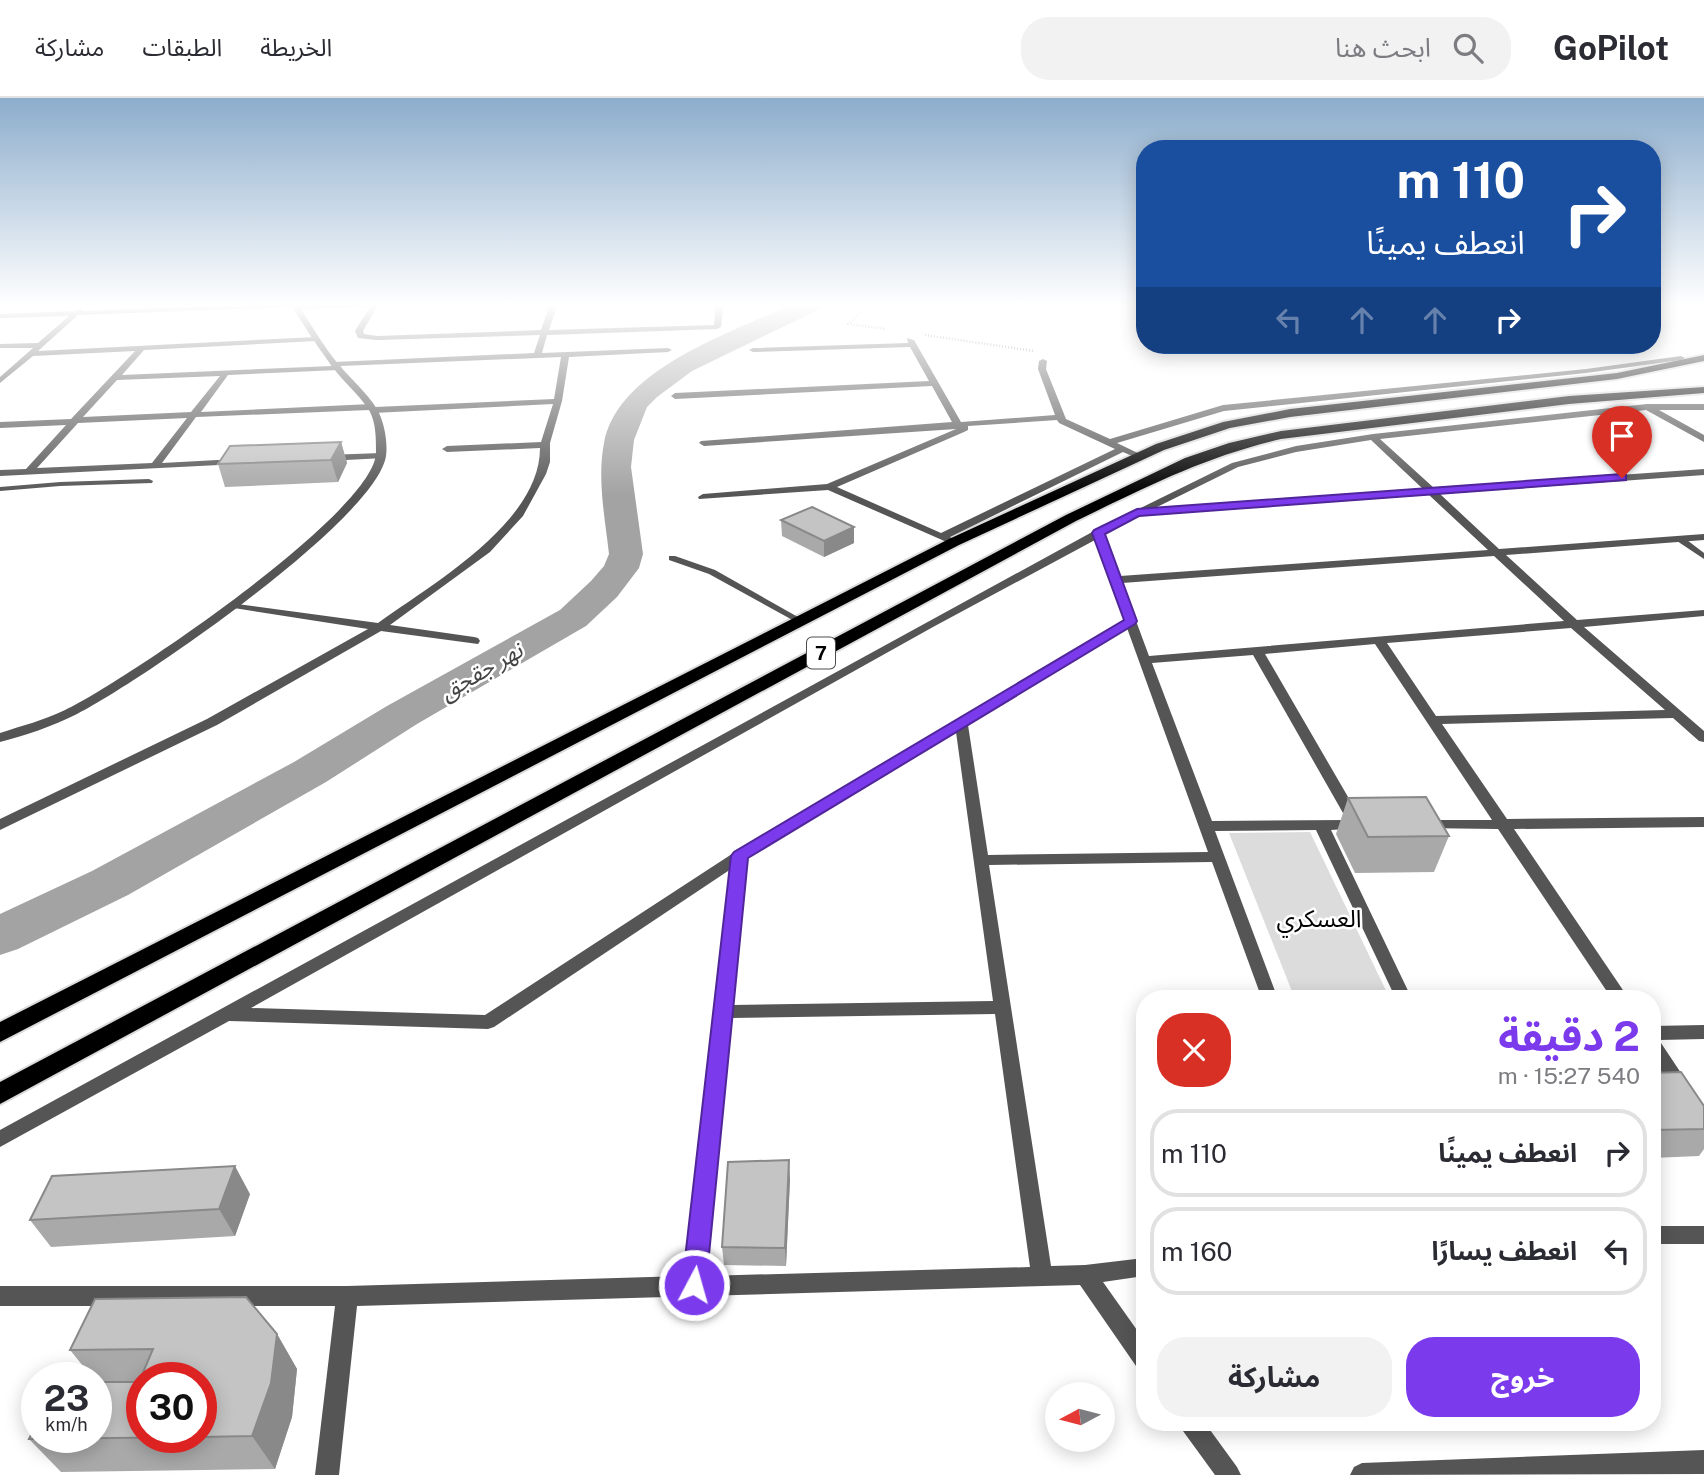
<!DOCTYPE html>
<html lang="ar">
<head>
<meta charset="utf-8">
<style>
	body { margin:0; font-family:"Public Sans","Noto Sans Arabic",sans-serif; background:#f2f2f3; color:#2b2b33; direction:rtl; height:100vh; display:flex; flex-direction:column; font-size:26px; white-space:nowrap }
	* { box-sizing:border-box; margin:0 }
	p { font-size:23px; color:#7c7c81 }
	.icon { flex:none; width:38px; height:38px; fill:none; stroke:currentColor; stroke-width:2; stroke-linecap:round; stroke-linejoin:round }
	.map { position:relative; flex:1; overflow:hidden; direction:ltr }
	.side { position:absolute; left:1136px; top:892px; width:525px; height:441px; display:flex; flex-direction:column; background:#fff; border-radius:28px; box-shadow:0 4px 18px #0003; direction:rtl }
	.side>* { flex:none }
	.banner { position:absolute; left:1136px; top:42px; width:525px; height:214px; border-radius:28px; box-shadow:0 4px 18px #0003; direction:rtl; background:#1a4fa0; color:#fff; overflow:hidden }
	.needle { width:46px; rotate:263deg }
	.fabs { position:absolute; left:1045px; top:1284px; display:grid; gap:14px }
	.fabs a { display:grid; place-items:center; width:70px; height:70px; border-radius:50%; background:#fff; box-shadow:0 4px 18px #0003; font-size:35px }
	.speed { position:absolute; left:21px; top:1264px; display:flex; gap:14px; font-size:35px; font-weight:700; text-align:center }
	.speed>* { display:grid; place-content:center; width:91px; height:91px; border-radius:50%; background:#fff; box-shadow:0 4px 18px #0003; line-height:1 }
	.speed small { font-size:18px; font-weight:400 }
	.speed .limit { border:10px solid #d22; background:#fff; color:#111 }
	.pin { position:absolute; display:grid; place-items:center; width:60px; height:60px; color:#fff; margin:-72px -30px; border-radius:50% 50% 50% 0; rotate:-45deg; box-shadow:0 0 7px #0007 }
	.pin .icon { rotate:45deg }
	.me { position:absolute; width:77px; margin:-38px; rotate:6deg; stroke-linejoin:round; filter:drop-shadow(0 0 5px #0008) }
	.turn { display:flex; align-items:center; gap:24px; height:147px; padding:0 21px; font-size:32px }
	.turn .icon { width:91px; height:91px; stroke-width:2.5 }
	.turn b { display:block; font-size:49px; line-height:60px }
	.lanes { display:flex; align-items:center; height:66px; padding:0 21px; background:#0003; justify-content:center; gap:35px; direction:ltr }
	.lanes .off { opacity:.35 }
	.round { display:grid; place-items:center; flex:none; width:74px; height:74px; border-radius:28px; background:#f2f2f3 }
	.overview { display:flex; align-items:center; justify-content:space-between; height:119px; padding:0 21px }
	h1 { font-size:42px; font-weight:700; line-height:52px; color:#7c3aed }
	.action { display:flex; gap:14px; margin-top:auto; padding:14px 21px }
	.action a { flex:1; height:80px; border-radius:28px; background:#7c3aed; color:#fff; font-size:28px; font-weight:700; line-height:80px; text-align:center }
	.action a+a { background:#f2f2f3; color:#2b2b33 }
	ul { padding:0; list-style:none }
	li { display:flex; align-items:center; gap:21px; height:88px; margin:0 14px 10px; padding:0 7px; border:4px solid #e1e1e2; border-radius:28px }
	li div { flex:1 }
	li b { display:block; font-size:26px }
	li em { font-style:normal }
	header { display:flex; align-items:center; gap:42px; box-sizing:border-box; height:98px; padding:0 35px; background:#fff; border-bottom:2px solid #e1e1e2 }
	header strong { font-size:33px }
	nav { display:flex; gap:38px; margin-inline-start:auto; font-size:24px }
	.search { width:490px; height:63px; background:#f2f2f3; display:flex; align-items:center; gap:18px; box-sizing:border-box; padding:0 24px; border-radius:28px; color:#7c7c81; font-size:26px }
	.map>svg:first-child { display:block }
	.green { fill:#dcdcdc }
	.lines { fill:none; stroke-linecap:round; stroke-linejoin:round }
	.river { fill:#a3a3a3; fill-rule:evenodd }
	.trunk-casing { stroke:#dbdbdb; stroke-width:4 }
	.path { stroke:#777; stroke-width:2.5; stroke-dasharray:1 2; stroke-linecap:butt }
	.service { fill:#555; fill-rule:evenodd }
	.minor { fill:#555; fill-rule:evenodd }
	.tertiary { fill:#555; fill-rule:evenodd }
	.trunk { fill:#000; fill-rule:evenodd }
	.wall { fill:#a9a9a9 }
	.shaded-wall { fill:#898989 }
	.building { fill:#c4c4c4; stroke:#898989; stroke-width:2 }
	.route { fill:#7c3aed; stroke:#51269a; stroke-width:2 }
	.labels { text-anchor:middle; stroke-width:5; stroke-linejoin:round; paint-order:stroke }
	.shield { fill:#fff; stroke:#4c4c4c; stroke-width:2 }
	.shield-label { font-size:19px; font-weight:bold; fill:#000 }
	.water-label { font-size:23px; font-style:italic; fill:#444; stroke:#fff }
	.quarter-label { font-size:24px; fill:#000; stroke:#fff }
</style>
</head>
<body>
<header>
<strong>GoPilot</strong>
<div class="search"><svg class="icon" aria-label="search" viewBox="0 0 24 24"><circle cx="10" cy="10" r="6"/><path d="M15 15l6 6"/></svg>ابحث هنا</div>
<nav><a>الخريطة</a><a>الطبقات</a><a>مشاركة</a></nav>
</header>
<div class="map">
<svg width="1704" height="1377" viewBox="0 0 1704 1377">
	<rect width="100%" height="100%" fill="#fff"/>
	<!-- green -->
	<path class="green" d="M 1310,734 L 1390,901 L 1295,901 L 1229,735 Z"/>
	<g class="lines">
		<!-- river -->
		<path class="river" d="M 795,205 L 826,205 L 822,210 L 692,273 L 657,299 L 647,309 L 634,342 L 631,369 L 643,456 L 639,470 L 617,499 L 586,528 L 417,626 L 326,684 L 128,797 L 18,851 L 0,857 L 0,816 L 92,773 L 294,664 L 387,608 L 560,512 L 591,483 L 604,468 L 609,456 C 605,420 597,381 604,345 C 618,270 733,234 795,205 Z"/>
		<defs>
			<path id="trunk" d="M 1704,257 L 1704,263 L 1617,281 L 1290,319 L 1230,330 L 1164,352 L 959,447 L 0,944 L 0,924 L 949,441 L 1156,346 L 1223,324 L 1290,311 L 1617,275 Z
				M 1704,289 L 1704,295 L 1569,306 L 1281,341 C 1204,359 1146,389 1076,423 L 0,1006 L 0,984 L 1066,417 L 1185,360 L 1229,345 L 1281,333 L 1569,298 Z"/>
		</defs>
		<!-- trunk casing -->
		<use href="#trunk" class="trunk-casing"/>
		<!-- path -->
		<path class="path" d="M 870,205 L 848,226 L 885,231
			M 925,237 L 1034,253"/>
		<!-- service -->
		<path class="service" d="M 149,381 L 153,383 L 152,385 L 60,388 L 0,393 L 0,389 L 60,384 Z
			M 1677,439 L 1683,439 L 1704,455 L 1704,461 L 1677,443 Z
			M 669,458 L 675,458 L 715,472 L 805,523 L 804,525 L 798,525 L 709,476 L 669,462 Z"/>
		<!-- minor -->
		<path class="minor" d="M 283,205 L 423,205 L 377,209 L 363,233 L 364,236 L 377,238 L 541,232 L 550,205 L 558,205 L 549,232 L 714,227 L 716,205 L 724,205 L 721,229 L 717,231 L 547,237 L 542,255 L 668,250 L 672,252 L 668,254 L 569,259 L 562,303 L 550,345 L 550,364 L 546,376 L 523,418 L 490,454 L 390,527 L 474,539 L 478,540 L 480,543 L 478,546 L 381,533 L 217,627 L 0,732 L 0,721 L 207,621 L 368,531 L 234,510 L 228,507 L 230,505 L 378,525 C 432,486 540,425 540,350 L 447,354 L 442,351 L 447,348 L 541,344 L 553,306 L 373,315 L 369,312 L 196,319 L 162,365 L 236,361 L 241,364 L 239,366 L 0,378 L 0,372 L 26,371 L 66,327 L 0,330 L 0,324 L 71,321 L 135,253 L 33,258 L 0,285 L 0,279 L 33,250 L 0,250 L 0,246 L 38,245 L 69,218 L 0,220 L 0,216 L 75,213 L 80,210 L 83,213 ZM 291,209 L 294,211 L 370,209 L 355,233 L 358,240 L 377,242 L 540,237 L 534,255 L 334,264 L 330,266 L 332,268 L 122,277 L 144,252 L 316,243 L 320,241 L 316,239 L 38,253 L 78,217 ZM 561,259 L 554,301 L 375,309 L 371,306 L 201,314 L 228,277 L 338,272 L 342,270 L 340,268 ZM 220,278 L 191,314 L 83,319 L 117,282 ZM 187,320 L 152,365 L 37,370 L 78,325 Z
			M 907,240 L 914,242 L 961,324 L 1055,317 L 1038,271 L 1039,263 L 1043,261 L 1047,263 L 1046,271 L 1066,321 L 1110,341 L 1223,307 L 1586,271 L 1681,258 L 1685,260 L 1681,262 L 1586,275 L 1224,313 L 1117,345 L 1144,358 L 1139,361 L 1123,354 L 950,439 L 954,442 L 949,445 L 828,392 L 699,401 L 698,399 L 703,396 L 827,386 L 956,331 L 704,348 L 699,345 L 701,343 L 952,324 L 932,288 L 675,301 L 671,298 L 675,295 L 929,283 L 910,249 L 753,254 L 749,252 L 753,250 L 908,245 ZM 1057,322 L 1059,325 L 1115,351 L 941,435 L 837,389 L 964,334 L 968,332 L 968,328 Z
			M 1647,306 L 1704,306 L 1704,312 L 1659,312 L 1704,337 L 1704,344 L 1646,312 L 1380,341 L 1434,390 L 1704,371 L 1704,377 L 1440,396 L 1499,451 L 1704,436 L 1704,442 L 1506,457 L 1577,522 L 1704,512 L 1704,518 L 1584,529 L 1704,633 L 1704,644 L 1699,643 L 1673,620 L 1442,626 L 1507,721 L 1704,719 L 1704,729 L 1514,731 L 1629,901 L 1612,901 L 1498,731 L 1420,730 L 1418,727 L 1425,722 L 1492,722 L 1375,546 L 1265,556 L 1362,723 L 1361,730 L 1331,732 L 1412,901 L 1396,901 L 1316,732 L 1215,733 L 1278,901 L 1262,901 L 1212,764 L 989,767 L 1051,1168 L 1085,1167 L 1144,1160 L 1144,1178 L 1103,1184 L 1144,1242 L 1144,1271 L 1136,1268 L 1080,1187 L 357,1208 L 339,1377 L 315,1377 L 335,1208 L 0,1208 L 0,1188 L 347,1188 L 684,1178 L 731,771 L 494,929 L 488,931 L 229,923 L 0,1049 L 0,1032 L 1094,433 L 1232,365 L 1296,348 L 1373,336 ZM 1371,342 L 1423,391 L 1155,410 L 1238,369 L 1296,354 ZM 1429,397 L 1488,452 L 1120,478 L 1104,437 L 1142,417 ZM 1095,442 L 1124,522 L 735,754 L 485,917 L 251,910 L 933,529 ZM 1494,458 L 1564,523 L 1149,558 L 1122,485 ZM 1127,530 L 1208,754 L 988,757 L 968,627 ZM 1571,530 L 1665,612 L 1436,618 L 1387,545 ZM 1253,557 L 1347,722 L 1212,723 L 1152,565 ZM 956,634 L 993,903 L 733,907 L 747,760 ZM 995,916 L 1030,1169 L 705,1178 L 731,920 Z
			M 381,355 L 384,356 L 384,360 L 327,363 L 322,360 L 327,357 Z
			M 1704,927 L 1704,941 L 1659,942 L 1691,990 L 1688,995 L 1682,997 L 1676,995 L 1652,960 L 1652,928 Z
			M 1652,1128 L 1704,1128 L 1704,1146 L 1652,1146 Z
			M 1180,1325 L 1205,1325 L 1237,1369 L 1241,1377 L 1215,1377 L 1183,1333 Z
			M 1704,1352 L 1704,1376 L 1350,1377 L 1354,1369 L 1362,1365 Z"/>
		<!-- tertiary -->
		<path class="tertiary" d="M 290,205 L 297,205 C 311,226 323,248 339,267 C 351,281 367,295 377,311 C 384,323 388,344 386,358 C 376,422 137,586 75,617 C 53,628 24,638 0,644 L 0,635 C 21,628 45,622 65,612 C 122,585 377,413 376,354 C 376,340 376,324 369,312 C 359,296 342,283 331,267 C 316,247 303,226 290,205 Z"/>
		<!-- trunk -->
		<use href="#trunk" class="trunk"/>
	</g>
	<!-- wall -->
	<path class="wall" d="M 341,344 L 347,365 L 338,384 L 225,389 L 218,366 Z
		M 781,422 L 854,429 L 854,445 L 824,459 L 782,438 Z
		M 1348,700 L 1449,738 L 1434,774 L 1355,775 L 1336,736 Z
		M 1652,975 L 1704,1008 L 1704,1051 L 1699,1058 L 1652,1060 Z
		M 790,1081 L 786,1168 L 724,1167 L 722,1149 Z
		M 250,1096 L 235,1138 L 51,1149 L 30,1122 Z
		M 277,1236 L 297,1271 L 292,1319 L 275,1371 L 61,1374 L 29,1341 L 96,1339 L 96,1279 L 92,1279 L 70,1252 Z"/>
	<!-- shaded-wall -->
	<path class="shaded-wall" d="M 341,344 L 347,365 L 338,384 L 331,362 Z
		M 854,429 L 854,445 L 824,459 L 824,443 Z
		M 789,1062 L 790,1081 L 786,1168 L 785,1150 Z
		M 235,1068 L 250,1096 L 235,1138 L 219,1111 Z
		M 277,1236 L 297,1271 L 292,1319 L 275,1371 L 252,1338 Z"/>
	<!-- building -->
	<path class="building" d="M 341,344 L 331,362 L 218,366 L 230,348 Z
		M 812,409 L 854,429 L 824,443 L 781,422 Z
		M 1426,699 L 1449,738 L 1368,739 L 1348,700 Z
		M 1681,974 L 1704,1008 L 1704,1031 L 1652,1032 L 1652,975 Z
		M 789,1062 L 785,1150 L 722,1149 L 728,1064 Z
		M 235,1068 L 219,1111 L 30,1122 L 52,1078 Z
		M 246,1199 L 277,1236 L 271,1285 L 252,1338 L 201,1339 L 201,1279 L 142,1279 L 142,1339 L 197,1339 L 29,1341 L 37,1325 L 37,1339 L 96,1339 L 96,1284 L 139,1284 L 153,1251 L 70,1252 L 95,1201 Z"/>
	<!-- sky -->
	<linearGradient id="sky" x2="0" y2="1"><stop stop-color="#8cadcc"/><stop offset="0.52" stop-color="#fff"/><stop offset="1" stop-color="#fff" stop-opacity="0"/></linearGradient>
	<rect width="1704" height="398" fill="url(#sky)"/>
	<!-- route -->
	<path class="route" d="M 1622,376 L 1626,377 L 1626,382 L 1139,418 L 1105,436 L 1137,523 L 1135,526 L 748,760 L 706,1187 L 702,1195 L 694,1199 L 686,1195 L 682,1187 L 731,758 L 734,754 L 1124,522 L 1092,435 L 1094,432 L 1137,411 Z"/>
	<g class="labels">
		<!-- shield labels -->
		<rect class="shield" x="807" y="539.5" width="28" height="31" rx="5"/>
		<g class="shield-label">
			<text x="821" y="562">7</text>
		</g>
		<!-- water labels -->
		<g class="water-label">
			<text transform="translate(481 573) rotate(-30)" y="8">نهر جقجق</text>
		</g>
		<!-- quarter labels -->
		<g class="quarter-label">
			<text x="1319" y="829">العسكري</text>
		</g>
	</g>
</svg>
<div class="fabs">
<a><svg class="needle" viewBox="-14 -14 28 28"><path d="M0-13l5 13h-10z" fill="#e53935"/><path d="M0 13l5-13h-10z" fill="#7c7c81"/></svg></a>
</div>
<div class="speed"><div>23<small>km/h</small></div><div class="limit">30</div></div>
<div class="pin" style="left:1622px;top:380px;background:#d93025"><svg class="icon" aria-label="arrive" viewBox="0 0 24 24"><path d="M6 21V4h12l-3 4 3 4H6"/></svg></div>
<svg class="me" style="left:694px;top:1187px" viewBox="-20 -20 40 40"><circle r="17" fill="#7c3aed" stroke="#fff" stroke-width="3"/><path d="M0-11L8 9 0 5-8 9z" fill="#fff"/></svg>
<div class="banner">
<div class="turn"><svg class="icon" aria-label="right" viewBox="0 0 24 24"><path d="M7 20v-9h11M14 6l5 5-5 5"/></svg><div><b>110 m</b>انعطف يمينًا</div></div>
<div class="lanes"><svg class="icon off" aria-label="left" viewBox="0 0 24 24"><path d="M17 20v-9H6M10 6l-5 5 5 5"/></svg><svg class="icon off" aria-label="ahead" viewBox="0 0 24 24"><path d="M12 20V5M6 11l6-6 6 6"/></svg><svg class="icon off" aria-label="ahead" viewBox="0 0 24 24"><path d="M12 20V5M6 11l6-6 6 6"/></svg><svg class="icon" aria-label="right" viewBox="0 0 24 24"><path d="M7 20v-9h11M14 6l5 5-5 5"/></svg></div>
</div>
<section class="side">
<div class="overview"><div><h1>2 دقيقة</h1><p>540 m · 15:27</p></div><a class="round" style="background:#d93025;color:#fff"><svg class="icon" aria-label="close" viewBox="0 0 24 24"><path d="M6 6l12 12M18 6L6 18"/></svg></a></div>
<ul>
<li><svg class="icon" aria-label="right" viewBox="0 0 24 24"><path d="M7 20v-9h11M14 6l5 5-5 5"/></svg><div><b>انعطف يمينًا</b></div><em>110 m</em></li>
<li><svg class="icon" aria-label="left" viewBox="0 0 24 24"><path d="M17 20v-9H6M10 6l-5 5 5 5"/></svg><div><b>انعطف يسارًا</b></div><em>160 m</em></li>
</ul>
<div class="action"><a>خروج</a><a>مشاركة</a></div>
</section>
</div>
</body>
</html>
